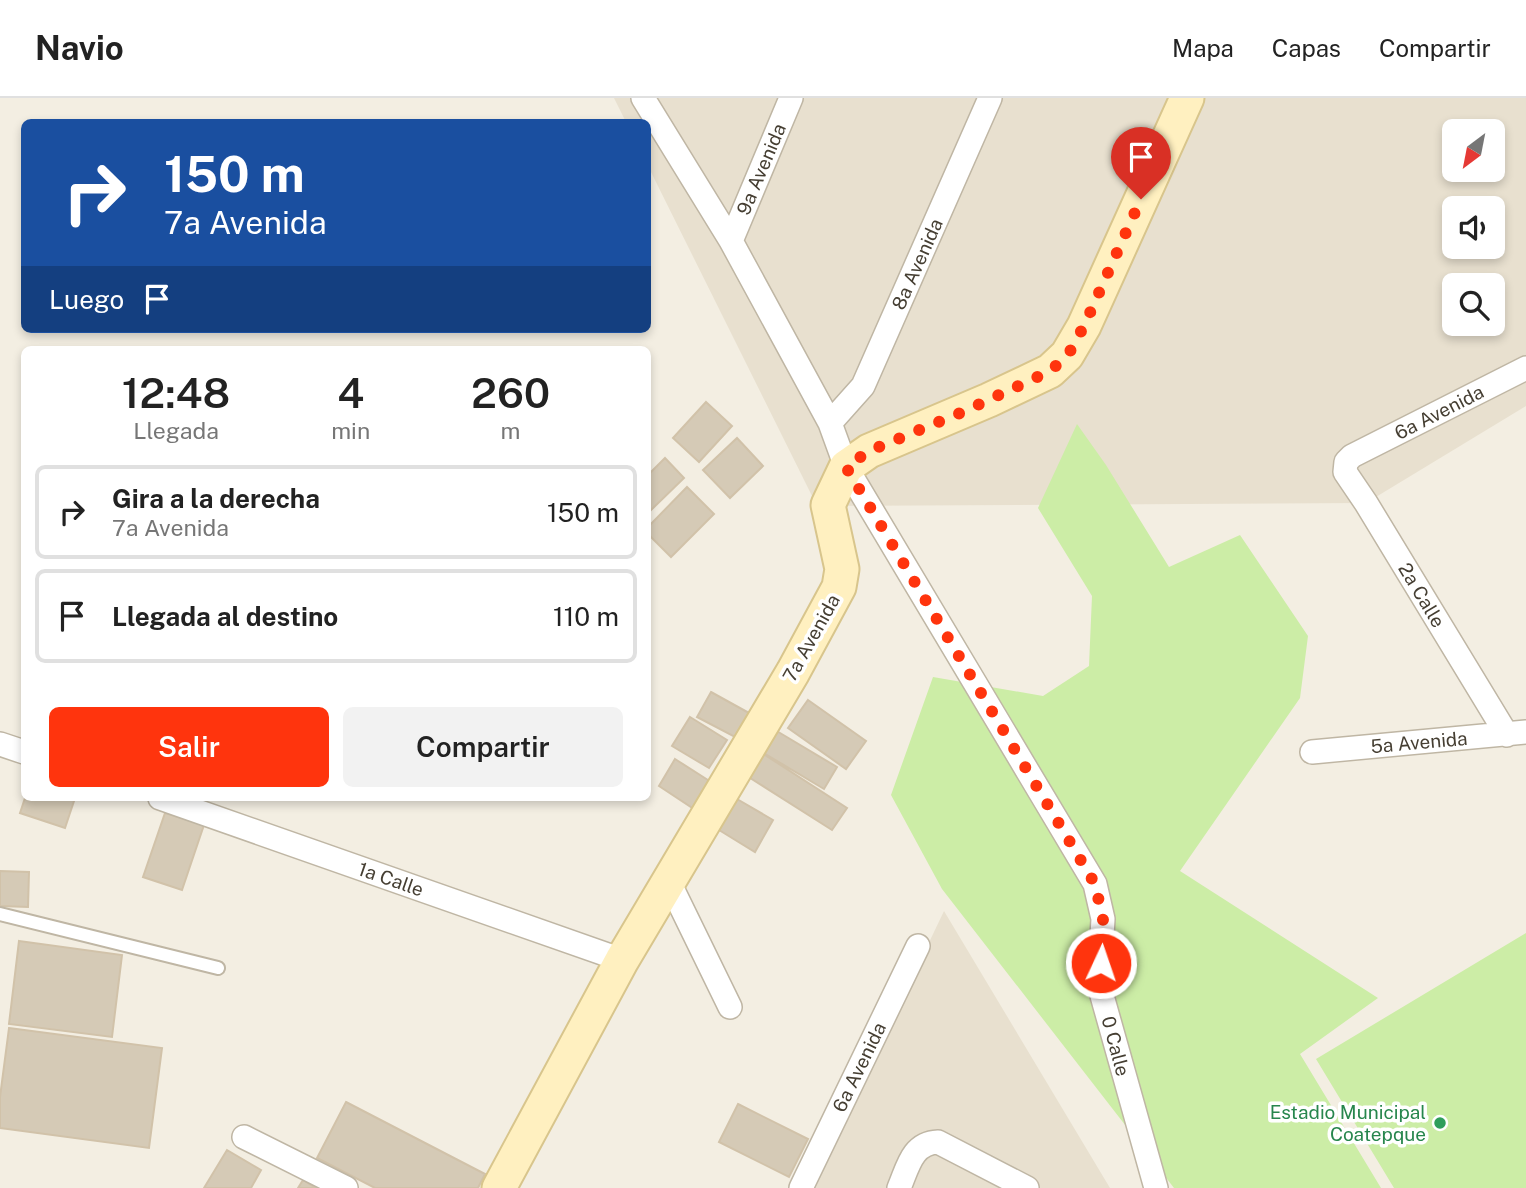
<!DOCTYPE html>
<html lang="es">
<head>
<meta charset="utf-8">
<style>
	body { margin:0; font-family:"Public Sans",sans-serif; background:#f2f2f2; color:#222; height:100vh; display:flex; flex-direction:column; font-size:26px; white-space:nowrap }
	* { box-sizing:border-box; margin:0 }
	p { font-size:23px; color:#767676 }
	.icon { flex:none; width:38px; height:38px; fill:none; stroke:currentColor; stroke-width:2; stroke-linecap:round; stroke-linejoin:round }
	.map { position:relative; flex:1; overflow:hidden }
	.side { position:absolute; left:21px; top:248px; width:630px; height:455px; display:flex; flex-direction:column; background:#fff; border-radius:10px; box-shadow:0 4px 10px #0003 }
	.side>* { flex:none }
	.guide { position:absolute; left:21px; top:21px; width:630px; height:214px; border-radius:10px; box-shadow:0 4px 10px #0003; background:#1a4fa0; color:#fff; overflow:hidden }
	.needle { width:46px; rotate:212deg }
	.controls { position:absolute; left:1442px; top:21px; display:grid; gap:14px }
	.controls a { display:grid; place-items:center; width:63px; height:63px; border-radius:10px; background:#fff; box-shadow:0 4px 10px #0003; font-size:35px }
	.pin { position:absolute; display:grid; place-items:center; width:60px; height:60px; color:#fff; margin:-72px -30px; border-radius:50% 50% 50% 0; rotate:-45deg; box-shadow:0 0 7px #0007 }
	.pin .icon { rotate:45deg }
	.me { position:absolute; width:77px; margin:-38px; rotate:3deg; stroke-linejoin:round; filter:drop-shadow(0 0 5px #0008) }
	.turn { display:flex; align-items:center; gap:24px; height:147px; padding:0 28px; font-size:32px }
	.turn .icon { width:91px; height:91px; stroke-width:2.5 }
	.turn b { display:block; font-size:49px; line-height:60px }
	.then { display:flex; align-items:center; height:66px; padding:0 28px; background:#0003; gap:14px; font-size:26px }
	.eta { display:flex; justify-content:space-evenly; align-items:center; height:119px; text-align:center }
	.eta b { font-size:42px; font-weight:600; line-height:49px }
	.primary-button { display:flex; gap:14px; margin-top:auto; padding:14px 28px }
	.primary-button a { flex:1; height:80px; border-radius:10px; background:#ff340d; color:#fff; font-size:28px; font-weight:600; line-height:80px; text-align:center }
	.primary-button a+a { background:#f2f2f2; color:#222 }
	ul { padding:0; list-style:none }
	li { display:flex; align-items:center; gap:21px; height:94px; margin:0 14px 10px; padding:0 14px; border:4px solid #e0e0e0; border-radius:10px }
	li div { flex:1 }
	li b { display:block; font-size:26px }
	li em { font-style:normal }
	header { display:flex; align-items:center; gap:42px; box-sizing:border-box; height:98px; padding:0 35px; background:#fff; border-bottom:2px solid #e0e0e0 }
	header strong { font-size:33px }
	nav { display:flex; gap:38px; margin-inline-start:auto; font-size:24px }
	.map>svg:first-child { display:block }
	.residential { fill:#e8e0cf; fill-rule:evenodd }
	.green { fill:#cceda6 }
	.building { fill:#d5cab6; stroke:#d1c2a9; stroke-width:2 }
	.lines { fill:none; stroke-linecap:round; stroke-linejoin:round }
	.lane-casing { stroke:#bfb6a4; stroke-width:16 }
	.street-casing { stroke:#bfb6a4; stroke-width:26 }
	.secondary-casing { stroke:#d8c58c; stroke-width:37 }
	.lane { stroke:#fff; stroke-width:12 }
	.street { stroke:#fff; stroke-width:23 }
	.secondary { stroke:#fff0c0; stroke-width:33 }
	.route { stroke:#ff340d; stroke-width:12; stroke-dasharray:0 21.6 }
	.leisure-dot { fill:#2e9e5b; stroke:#fff; stroke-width:2.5 }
	.labels { text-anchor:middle; stroke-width:7; stroke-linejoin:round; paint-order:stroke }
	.street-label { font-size:19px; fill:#453e32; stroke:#fff }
	.leisure-label { font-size:19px; fill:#27864d; stroke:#fff; text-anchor:end }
</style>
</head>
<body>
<header>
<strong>Navio</strong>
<nav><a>Mapa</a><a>Capas</a><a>Compartir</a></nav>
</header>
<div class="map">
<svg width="1526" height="1090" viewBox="0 0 1526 1090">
	<rect width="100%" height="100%" fill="#f3eee2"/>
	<!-- residential -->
	<path class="residential" d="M 614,0 L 1526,0 L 1526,308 L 1366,405 L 817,408 L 648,68 L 648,24 L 626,24 ZM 1454,33 L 1493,33 L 1493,72 L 1454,72 ZM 1454,110 L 1493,110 L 1493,149 L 1454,149 ZM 1454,187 L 1493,187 L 1493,226 L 1454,226 Z
		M 944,813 L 1110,1090 L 812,1090 Z"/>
	<!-- green -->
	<path class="green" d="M 1077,326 L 1106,367 L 1169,469 L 1240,437 L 1308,538 L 1300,600 L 1180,773 L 1378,900 L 1300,956 L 1381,1090 L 1174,1090 L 942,791 L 891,697 L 933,579 L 1043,598 L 1089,568 L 1092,498 L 1038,410 Z
		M 1526,835 L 1526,1090 L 1394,1090 L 1316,961 Z"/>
	<!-- building -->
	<path class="building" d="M 706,304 L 732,328 L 699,364 L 673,340 Z
		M 737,340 L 763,368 L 730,400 L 703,372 Z
		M 665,360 L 684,380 L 648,415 L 648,377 Z
		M 687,389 L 714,416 L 671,459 L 648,436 L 648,429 Z
		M 711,594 L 749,615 L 735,639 L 697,619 Z
		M 808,602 L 866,643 L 846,671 L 788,630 Z
		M 690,619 L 727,642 L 709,670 L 672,648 Z
		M 775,632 L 837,669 L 824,691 L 762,654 Z
		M 762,655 L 847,710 L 832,732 L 747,678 Z
		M 675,661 L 711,684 L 694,711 L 659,688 Z
		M 25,700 L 75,700 L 65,730 L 20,715 Z
		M 737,701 L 773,722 L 755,754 L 719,732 Z
		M 165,715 L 204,727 L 182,792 L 143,779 Z
		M 0,773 L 29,774 L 28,809 L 0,808 Z
		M 19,843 L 122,857 L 112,939 L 9,926 Z
		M 9,930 L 162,950 L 149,1050 L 0,1030 L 0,999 Z
		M 346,1004 L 485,1076 L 478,1090 L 375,1090 L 317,1060 Z
		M 738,1006 L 808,1041 L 789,1079 L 719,1044 Z
		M 227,1052 L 261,1072 L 251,1090 L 204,1090 Z
		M 303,1082 L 316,1090 L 298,1090 Z"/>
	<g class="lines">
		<defs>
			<path id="lane" d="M 0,816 L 218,870"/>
			<path id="street" d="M 643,0 L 731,143 L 830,325 L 846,369 L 1095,786 L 1103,821 L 1099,887 L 1156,1090
				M 731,143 L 791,0
				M 830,325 L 863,288 L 990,0
				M 1507,637 L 1366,405 L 1345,374 L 1346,364 L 1352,358 L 1526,270
				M 0,646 L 24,654
				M 1312,654 L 1526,634
				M 160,700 L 622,862
				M 668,782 L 730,909
				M 244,1039 L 346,1090
				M 801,1090 L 918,848
				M 899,1090 C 908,1069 912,1045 938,1044 L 1027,1090"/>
			<path id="secondary" d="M 499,1090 L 622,862 L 793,574 L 839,489 L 842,471 L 828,407 L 846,369 L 869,353 L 989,302 L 1050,273 L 1067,257 L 1084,228 L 1187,0"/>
		</defs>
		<!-- lane casing -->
		<use href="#lane" class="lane-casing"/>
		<!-- street casing -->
		<use href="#street" class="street-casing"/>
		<!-- secondary casing -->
		<use href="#secondary" class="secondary-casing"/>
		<!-- lane -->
		<use href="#lane" class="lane"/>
		<!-- street -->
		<use href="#street" class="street"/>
		<!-- secondary -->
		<use href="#secondary" class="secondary"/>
	</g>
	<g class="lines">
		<!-- route -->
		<path class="route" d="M 1101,865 L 1103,821 L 1095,786 L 846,369 L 869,353 L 965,313 L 1050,273 L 1068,257 L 1084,228 L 1141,101"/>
	</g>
	<!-- markers -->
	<circle class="leisure-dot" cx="1440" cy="1025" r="7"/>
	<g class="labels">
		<!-- street labels -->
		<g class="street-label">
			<text transform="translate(761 71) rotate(-67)" y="7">9a Avenida</text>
			<text transform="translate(917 166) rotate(-66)" y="7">8a Avenida</text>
			<text transform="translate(1439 314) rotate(-27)" y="7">6a Avenida</text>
			<text transform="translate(1422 497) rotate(59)" y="7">2a Calle</text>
			<text transform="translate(811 540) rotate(-61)" y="7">7a Avenida</text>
			<text transform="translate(1419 644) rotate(-5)" y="7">5a Avenida</text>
			<text transform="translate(391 781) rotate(19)" y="7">1a Calle</text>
			<text transform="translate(1116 948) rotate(75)" y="7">0 Calle</text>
			<text transform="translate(859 969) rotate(-64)" y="7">6a Avenida</text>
		</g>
		<!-- leisure labels -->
		<g class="leisure-label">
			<text x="1426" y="1021">Estadio Municipal<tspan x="1426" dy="22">Coatepque</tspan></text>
		</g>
	</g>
</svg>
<div class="controls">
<a><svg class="needle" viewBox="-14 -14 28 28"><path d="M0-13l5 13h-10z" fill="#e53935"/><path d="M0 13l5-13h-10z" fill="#767676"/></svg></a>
<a><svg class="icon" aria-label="sound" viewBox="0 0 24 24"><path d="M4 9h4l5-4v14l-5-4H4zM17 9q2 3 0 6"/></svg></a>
<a><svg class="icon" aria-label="search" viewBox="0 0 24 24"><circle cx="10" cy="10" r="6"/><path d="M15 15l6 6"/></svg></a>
</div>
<div class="pin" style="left:1141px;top:101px;background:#d93025"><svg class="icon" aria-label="arrive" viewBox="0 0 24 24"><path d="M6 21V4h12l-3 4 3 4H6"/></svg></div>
<svg class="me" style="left:1101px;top:865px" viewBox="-20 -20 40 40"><circle r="17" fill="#ff340d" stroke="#fff" stroke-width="3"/><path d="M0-11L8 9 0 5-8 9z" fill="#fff"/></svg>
<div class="guide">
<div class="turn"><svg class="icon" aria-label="right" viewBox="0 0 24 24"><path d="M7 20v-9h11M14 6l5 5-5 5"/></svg><div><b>150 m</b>7a Avenida</div></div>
<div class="then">Luego<svg class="icon" aria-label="arrive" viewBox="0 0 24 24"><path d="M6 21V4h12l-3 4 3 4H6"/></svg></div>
</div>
<section class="side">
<div class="eta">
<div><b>12:48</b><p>Llegada</p></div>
<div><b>4</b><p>min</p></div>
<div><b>260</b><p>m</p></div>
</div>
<ul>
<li><svg class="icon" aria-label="right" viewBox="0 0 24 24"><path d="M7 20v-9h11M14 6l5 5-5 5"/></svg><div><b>Gira a la derecha</b><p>7a Avenida</p></div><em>150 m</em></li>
<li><svg class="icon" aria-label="arrive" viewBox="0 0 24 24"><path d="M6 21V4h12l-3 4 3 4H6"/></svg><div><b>Llegada al destino</b></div><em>110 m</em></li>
</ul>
<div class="primary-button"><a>Salir</a><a>Compartir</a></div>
</section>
</div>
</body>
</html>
